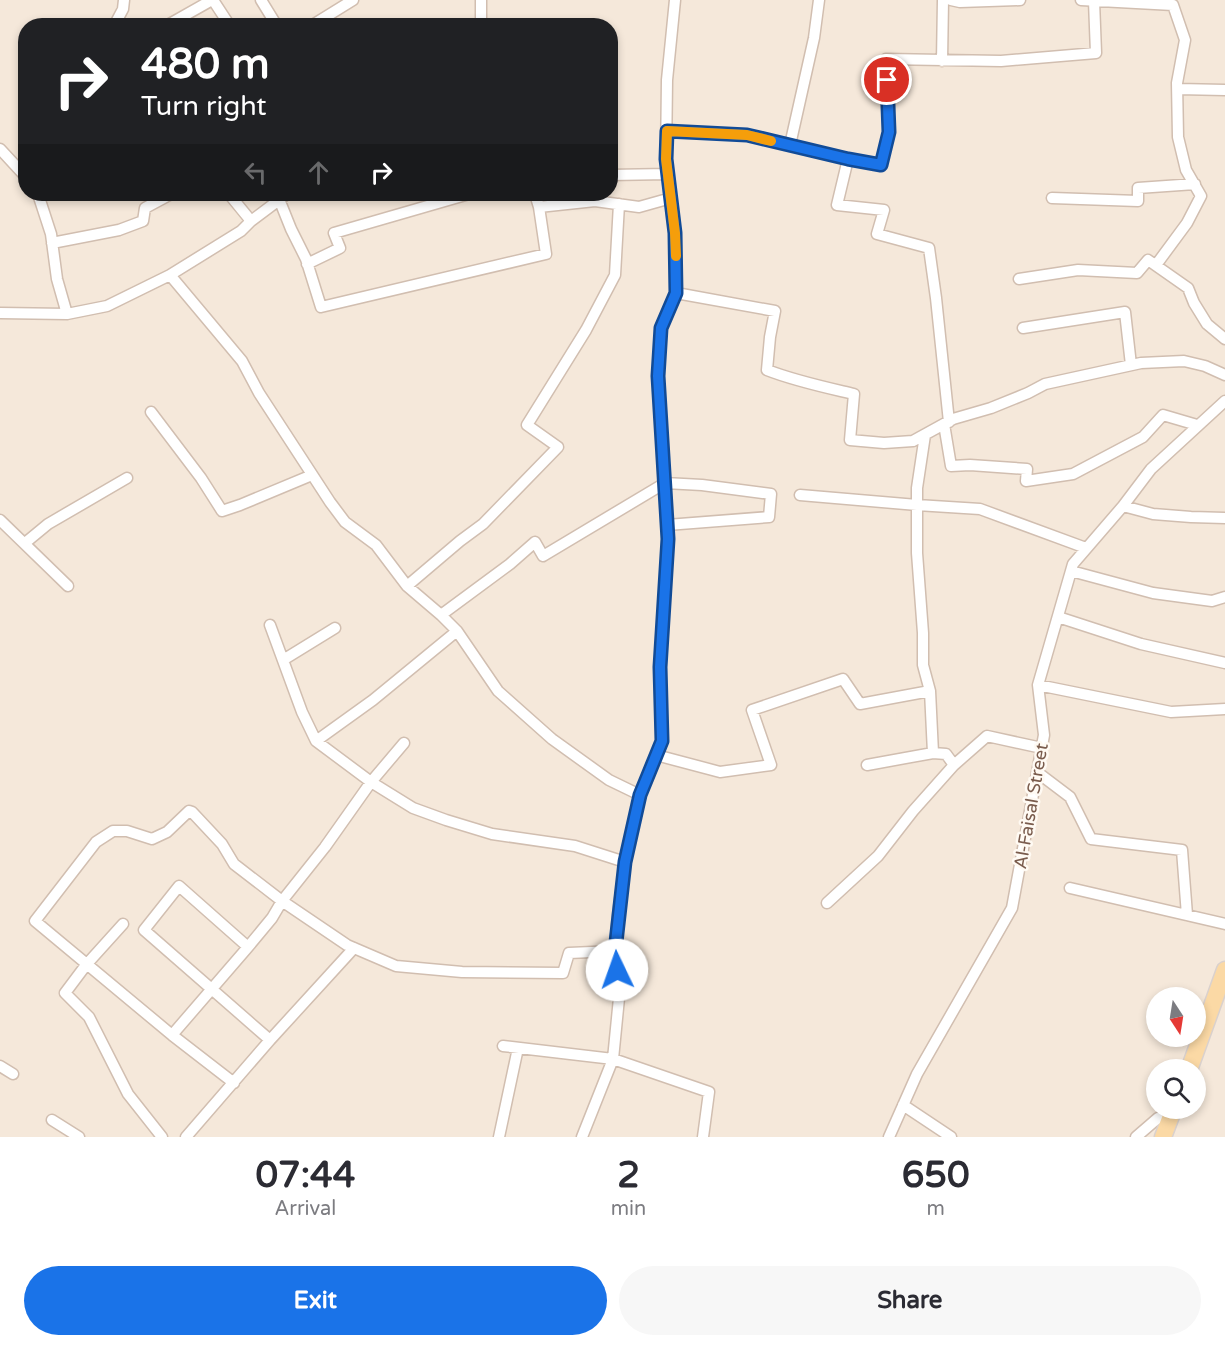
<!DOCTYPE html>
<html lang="en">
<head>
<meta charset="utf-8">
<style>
	body { margin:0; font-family:"Varela Round",sans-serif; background:#f7f7f7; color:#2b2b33; height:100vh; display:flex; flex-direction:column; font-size:22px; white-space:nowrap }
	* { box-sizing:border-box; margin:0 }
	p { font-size:20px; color:#7c7c81 }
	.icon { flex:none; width:33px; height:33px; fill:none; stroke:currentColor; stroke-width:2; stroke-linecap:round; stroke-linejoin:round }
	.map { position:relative; height:1137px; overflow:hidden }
	.drawer { display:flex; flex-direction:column; background:#fff; flex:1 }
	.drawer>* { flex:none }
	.top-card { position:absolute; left:18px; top:18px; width:600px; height:183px; border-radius:24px; box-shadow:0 3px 9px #0003; background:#202124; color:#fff; overflow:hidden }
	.needle { width:39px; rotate:168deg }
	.tools { position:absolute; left:1146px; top:987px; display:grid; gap:12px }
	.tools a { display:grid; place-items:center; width:60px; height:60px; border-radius:50%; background:#fff; box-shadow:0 3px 9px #0003; font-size:30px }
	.pin { position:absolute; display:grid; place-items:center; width:51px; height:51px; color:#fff; margin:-26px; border:3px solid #fff; border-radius:50%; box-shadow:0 2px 6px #0007 }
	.me { position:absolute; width:66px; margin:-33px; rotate:357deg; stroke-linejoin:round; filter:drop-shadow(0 0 4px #0008) }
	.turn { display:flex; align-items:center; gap:21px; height:126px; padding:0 24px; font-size:27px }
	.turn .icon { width:78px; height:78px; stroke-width:2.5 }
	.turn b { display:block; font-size:42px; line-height:51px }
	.lanes { display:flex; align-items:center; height:57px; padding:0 24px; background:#0003; justify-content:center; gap:30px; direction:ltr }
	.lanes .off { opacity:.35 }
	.eta { display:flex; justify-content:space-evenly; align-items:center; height:102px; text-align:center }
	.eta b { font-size:36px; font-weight:700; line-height:42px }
	.primary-button { display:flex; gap:12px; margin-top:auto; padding:12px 24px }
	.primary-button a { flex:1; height:69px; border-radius:36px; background:#1a73e8; color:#fff; font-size:24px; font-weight:700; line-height:69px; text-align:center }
	.primary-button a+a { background:#f7f7f7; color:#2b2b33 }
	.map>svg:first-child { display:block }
	.residential { fill:#f5e8da; fill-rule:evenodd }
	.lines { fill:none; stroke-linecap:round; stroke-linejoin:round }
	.street-casing { stroke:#d1beb0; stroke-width:13 }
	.primary-casing { stroke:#dad1cd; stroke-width:19 }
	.street { stroke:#fff; stroke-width:10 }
	.primary { stroke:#fbd9a5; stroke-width:16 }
	.route-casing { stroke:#114b97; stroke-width:15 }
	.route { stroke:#1a73e8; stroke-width:10 }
	.slow { stroke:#f59e0b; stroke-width:10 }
	.labels { text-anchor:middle; stroke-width:5; stroke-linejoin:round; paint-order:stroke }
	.street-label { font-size:18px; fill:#7a5c4d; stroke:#fffaf3 }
</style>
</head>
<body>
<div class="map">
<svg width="1225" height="1137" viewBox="0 0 1225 1137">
	<rect width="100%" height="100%" fill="#fdf6ec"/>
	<!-- residential -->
	<path class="residential" d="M 0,0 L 1225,0 L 1225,1137 L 0,1137 ZM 26,26 L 610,26 L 610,194 L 26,194 ZM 1156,998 L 1196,998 L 1196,1036 L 1156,1036 ZM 1156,1070 L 1196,1070 L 1196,1108 L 1156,1108 Z"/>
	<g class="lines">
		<defs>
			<path id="street" d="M 213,0 L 230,26
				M 261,0 L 277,26
				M 481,0 L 481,26
				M 951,0 L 960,2 L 1020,0
				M 1081,0 L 1173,5 L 1185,40 L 1177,83 L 1178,137 L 1186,170 L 1201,196 L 1187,223 L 1156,265
				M 114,26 L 123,9 L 124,0
				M 166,26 L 212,0
				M 311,26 L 353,0
				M 942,61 L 943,0
				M 1178,89 L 1225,90
				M 667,131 L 747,135 L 848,159 L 837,205 L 884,210 L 877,234 L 929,248 L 936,298 L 949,422
				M 790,145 L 814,38 L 819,0
				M 0,149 L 26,177
				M 848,159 L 881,165 L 889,132 L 886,59 L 1001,61 L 1096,53 L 1094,1
				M 610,175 L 668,174
				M 38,194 L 51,234 L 57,279 L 67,314
				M 229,194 L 251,221
				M 535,194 L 539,207
				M 1052,198 L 1138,201 L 1138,188 L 1195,184
				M 279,199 L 291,229 L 306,259 L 321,307 L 546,254 L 539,207 L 595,201 L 639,207 L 671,198
				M 52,243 L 119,230 L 143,221 L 145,208 L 171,194
				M 307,264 L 340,248 L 334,233 L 469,194
				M 170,275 L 242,361 L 259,393 L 330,502 L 345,522 L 376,545 L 407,586 L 441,615 L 457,631 L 498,691 L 552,739 L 609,780 L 640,795
				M 1019,279 L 1078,270 L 1137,273 L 1148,260 L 1188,288 L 1194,303 L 1207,324 L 1225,339
				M 676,293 L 775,311 L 770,337 L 767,370 C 795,381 824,387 854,394 L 850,440 L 884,443 L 913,441 L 953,419 L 991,408 L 1028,393 L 1045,384 L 1141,363 L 1184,361 L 1205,366 L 1225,375
				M 0,313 L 67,314 L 107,306 L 170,275 L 241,231 L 251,221 L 287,194
				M 1023,328 L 1125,312 L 1131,365
				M 151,412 L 201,478 L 222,511 L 240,505 L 312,475
				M 944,424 L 951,466 L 970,465 L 1027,469 L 1026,481 L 1073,474 L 1143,437 L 1163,415 L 1197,425
				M 800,495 L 917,505 L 980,509 L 1086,548
				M 1123,506 L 1153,514 L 1191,517 L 1225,518
				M 0,520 L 68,586
				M 25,543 L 48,524 L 127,478
				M 1071,571 L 1153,593 L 1212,601 L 1225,597
				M 407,586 L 460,541 L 483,524 L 558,447 L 527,425 L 586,330 L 615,275 L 619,204
				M 441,615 L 510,564 L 535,542 L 543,556 L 665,483 L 702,485 L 771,494 L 769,517 L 667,525
				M 1058,617 L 1141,644 L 1225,663
				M 270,625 L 302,712 L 316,741 L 371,782 L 413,808 L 446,820 L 492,834 L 575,846 L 625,862
				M 283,660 L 335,628
				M 1038,685 L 1171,712 L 1225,709
				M 930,691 L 933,753 L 946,754 L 954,765
				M 316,741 L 373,700 L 457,631
				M 656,755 L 720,772 L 771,765 L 752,710 L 843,679 L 860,704 L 930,691 L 923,665 L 923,633 L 917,553 L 917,488 L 925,435
				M 867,765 L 933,753
				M 1037,772 L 1070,797 L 1091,839 L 1182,850 L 1187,915
				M 1070,888 L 1225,924
				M 827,903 L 878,856 L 913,811 L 954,765 L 987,736 L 1042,748
				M 123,924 L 86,965 L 65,993 L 89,1017 L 128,1094 L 162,1137
				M 248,947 L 179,886 L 144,930 L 270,1040
				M 172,1035 L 248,947 L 272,918 L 282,901 L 325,847 L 371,782 L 404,743
				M 503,1046 L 613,1059 L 709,1092 L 703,1137
				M 0,1066 L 13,1074
				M 234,1083 L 172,1035 L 35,921 L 96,842 L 113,831 L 127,831 L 152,839 L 167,832 L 189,811 L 192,812 L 222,844 L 234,864 L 282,901 L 347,945 L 396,966 L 462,972 L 563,973 L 569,953 L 615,951
				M 903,1105 L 951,1137
				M 52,1120 L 79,1137
				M 186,1137 L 270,1040 L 354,948
				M 499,1137 L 518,1048
				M 582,1137 L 613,1059 L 620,988 L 615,951 L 618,915 L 625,862 L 640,795 L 662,741 L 660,667 L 668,539 L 658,376 L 661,328 L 676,293 L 675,233 L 666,159 L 667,80 L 675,0
				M 889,1137 L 917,1074 L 1012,908 L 1044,735 L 1038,685 L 1073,564 L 1123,506 L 1151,469 L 1225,401
				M 1136,1137 L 1158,1118 L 1170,1120"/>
			<path id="primary" d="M 1189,1070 L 1225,970
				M 1163,1137 L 1174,1108"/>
		</defs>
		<!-- street casing -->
		<use href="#street" class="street-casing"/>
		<!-- primary casing -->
		<use href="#primary" class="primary-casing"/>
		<!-- street -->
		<use href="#street" class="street"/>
		<!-- primary -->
		<use href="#primary" class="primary"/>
	</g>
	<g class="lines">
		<defs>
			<path id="route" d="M 617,970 L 615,951 L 625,862 L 640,795 L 662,741 L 660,667 L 668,539 L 658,376 L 661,328 L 676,293 L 675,233 L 666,159 L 667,131 L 747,135 L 848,159 L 881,165 L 889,132 L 887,80"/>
		</defs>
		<!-- route casing -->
		<use href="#route" class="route-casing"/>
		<!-- route -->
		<use href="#route" class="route"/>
		<!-- slow -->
		<path class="slow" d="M 676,256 L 675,233 L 666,159 L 667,131 L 747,135 L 771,141"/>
	</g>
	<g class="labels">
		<!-- street labels -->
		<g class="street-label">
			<text transform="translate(1031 806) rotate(-80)" y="6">Al-Faisal Street</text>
		</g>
	</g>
</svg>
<div class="tools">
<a><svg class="needle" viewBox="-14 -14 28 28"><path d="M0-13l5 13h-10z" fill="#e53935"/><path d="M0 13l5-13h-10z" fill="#7c7c81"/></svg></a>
<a><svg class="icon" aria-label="search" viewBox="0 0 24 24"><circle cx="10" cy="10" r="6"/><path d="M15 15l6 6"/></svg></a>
</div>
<div class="pin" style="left:887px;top:80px;background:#d93025"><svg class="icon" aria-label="arrive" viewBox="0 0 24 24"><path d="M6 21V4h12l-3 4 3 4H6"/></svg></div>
<svg class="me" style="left:617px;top:970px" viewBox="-20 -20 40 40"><circle r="19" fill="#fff"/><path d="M0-13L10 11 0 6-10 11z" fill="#1a73e8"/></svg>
<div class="top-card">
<div class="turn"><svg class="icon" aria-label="right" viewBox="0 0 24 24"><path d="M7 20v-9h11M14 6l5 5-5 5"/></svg><div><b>480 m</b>Turn right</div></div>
<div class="lanes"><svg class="icon off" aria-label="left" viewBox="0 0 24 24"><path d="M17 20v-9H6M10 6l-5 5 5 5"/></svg><svg class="icon off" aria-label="ahead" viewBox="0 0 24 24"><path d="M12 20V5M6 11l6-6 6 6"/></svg><svg class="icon" aria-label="right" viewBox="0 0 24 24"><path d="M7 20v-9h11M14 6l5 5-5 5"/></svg></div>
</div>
</div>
<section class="drawer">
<div class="eta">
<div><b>07:44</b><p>Arrival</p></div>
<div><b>2</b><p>min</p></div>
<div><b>650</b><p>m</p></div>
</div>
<div class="primary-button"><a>Exit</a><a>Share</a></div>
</section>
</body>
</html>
